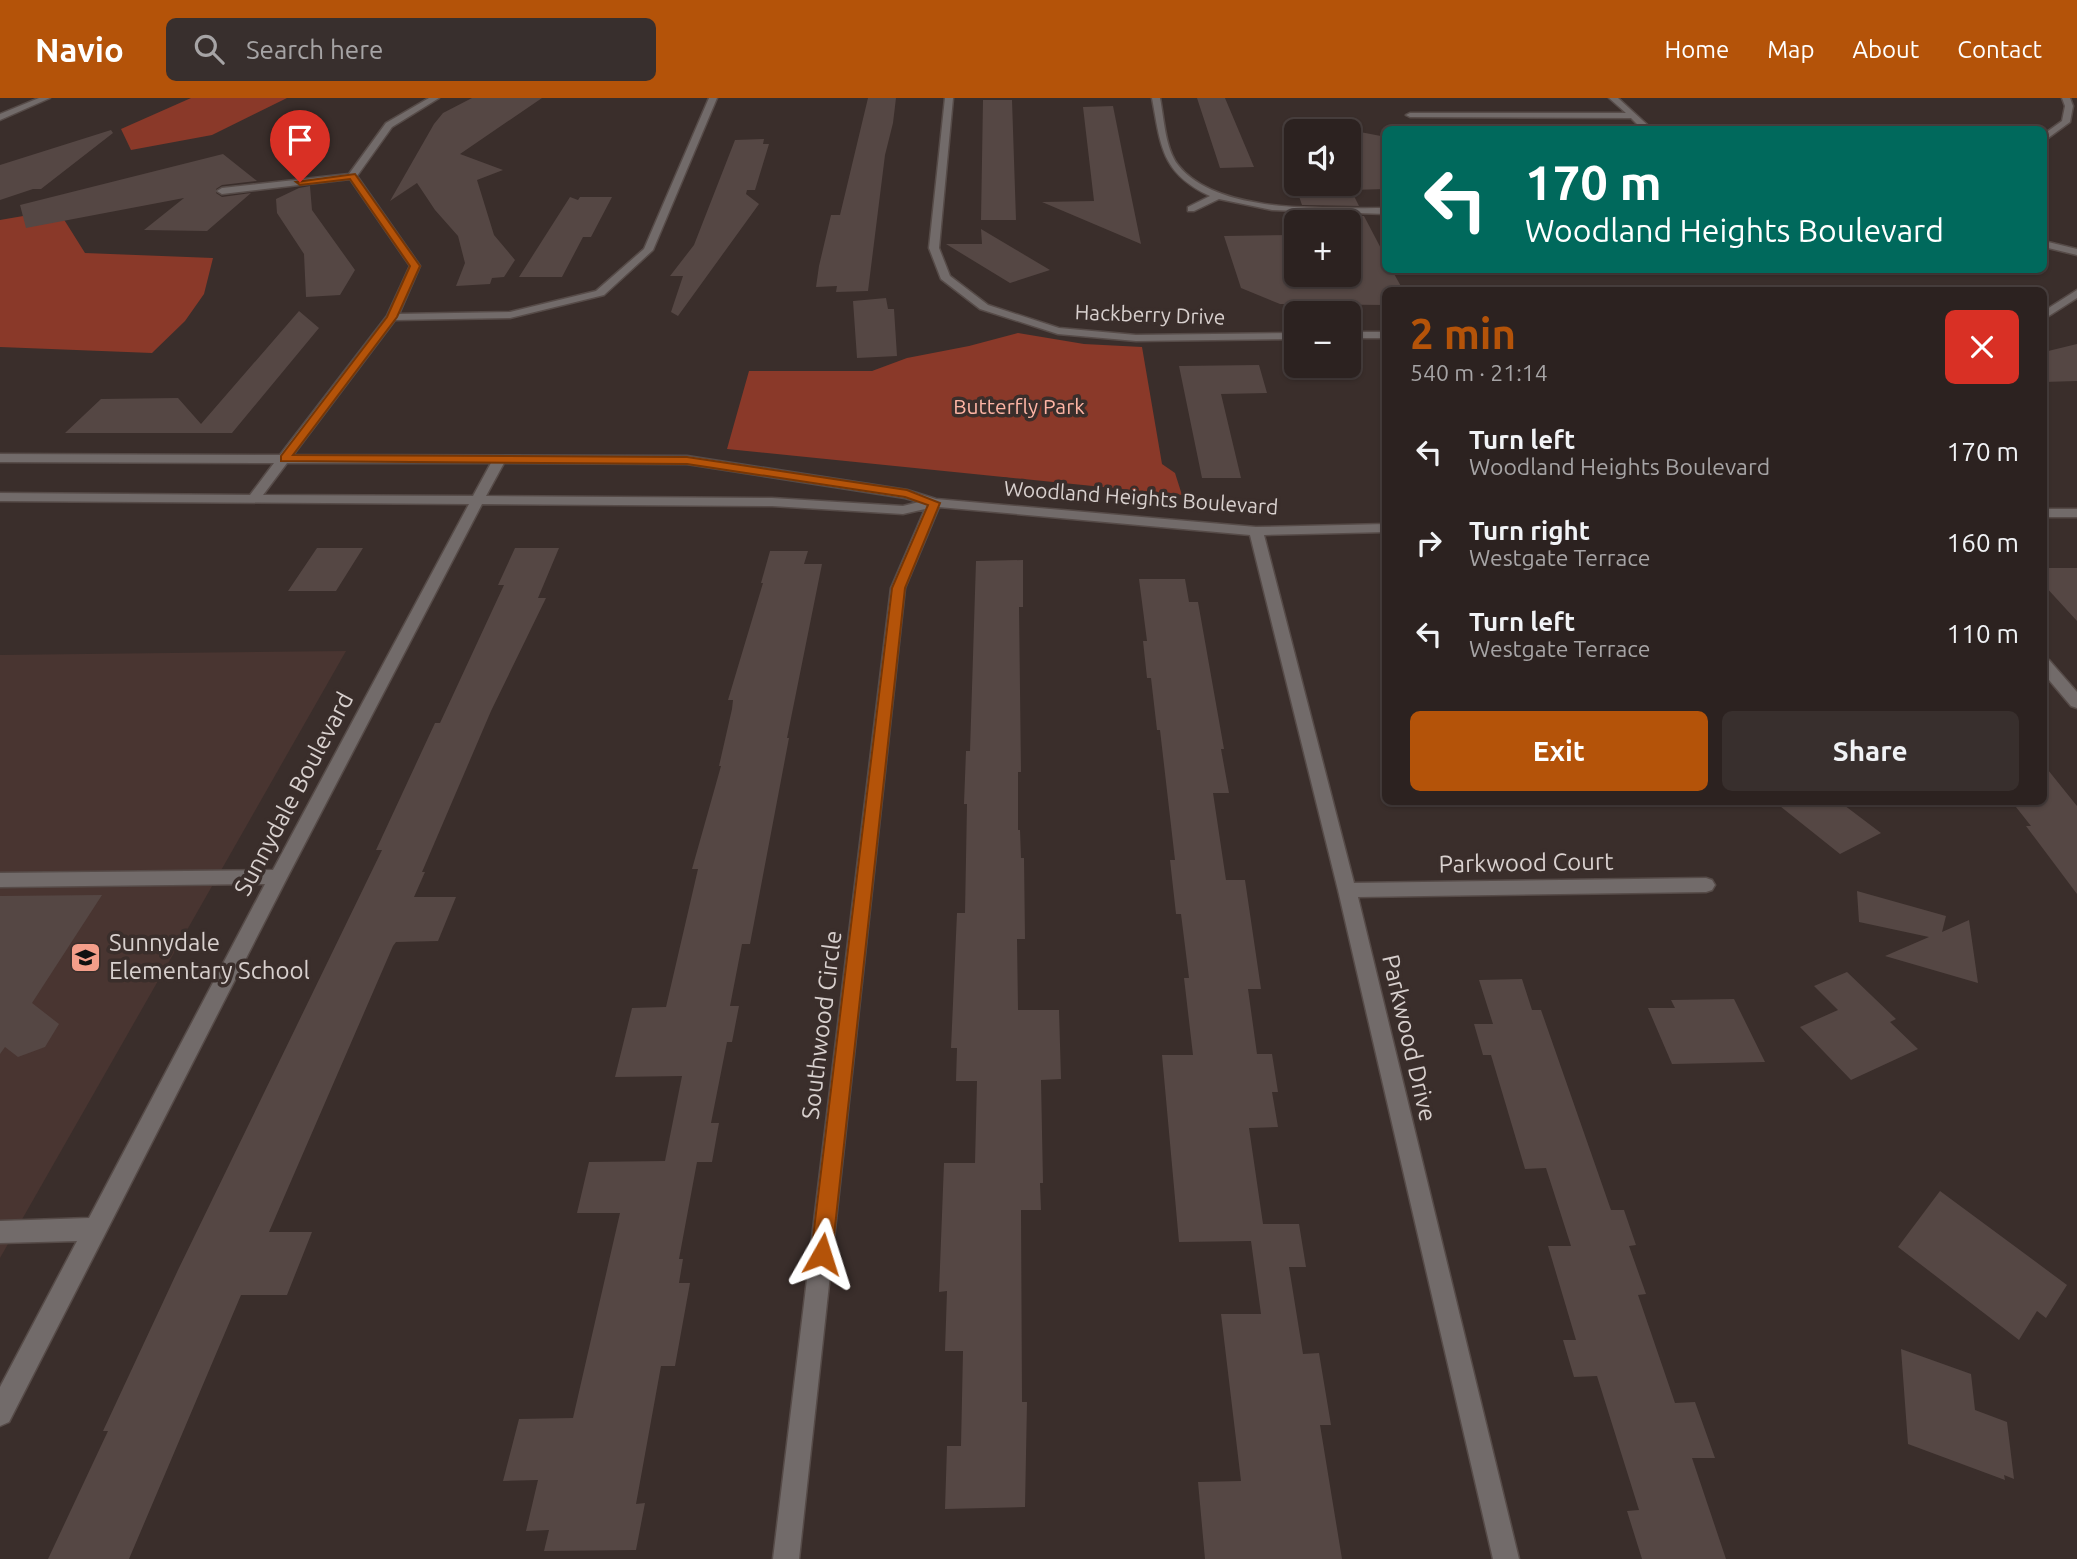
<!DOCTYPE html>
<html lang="en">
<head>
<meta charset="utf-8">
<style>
	body { margin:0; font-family:Ubuntu,sans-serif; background:#382f2d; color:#f1f3f6; height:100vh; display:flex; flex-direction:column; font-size:26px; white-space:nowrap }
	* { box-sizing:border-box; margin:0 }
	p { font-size:23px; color:#a6a4a5 }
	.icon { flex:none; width:38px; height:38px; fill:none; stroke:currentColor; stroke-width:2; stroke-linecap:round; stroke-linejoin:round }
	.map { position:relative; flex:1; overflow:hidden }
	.side { position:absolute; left:1382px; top:189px; width:665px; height:518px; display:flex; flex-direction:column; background:#2c2220; border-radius:10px; box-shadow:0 2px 5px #0004,0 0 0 2px #483f3e }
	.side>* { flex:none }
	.hud { position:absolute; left:1382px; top:28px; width:665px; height:147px; border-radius:10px; box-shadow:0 2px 5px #0004,0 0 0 2px #483f3e; background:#00695c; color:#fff; overflow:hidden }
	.buttons { position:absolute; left:1284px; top:21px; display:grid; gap:14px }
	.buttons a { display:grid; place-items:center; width:77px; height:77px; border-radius:10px; background:#2c2220; box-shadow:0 2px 5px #0004,0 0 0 2px #483f3e; font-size:35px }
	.pin { position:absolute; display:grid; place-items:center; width:60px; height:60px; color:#fff; margin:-72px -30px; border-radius:50% 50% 50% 0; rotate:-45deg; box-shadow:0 0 7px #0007 }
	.pin .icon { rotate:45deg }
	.me { position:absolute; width:77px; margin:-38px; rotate:6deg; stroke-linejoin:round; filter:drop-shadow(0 0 5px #0008) }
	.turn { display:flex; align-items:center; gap:24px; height:147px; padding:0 28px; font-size:32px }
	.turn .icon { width:91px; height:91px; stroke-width:2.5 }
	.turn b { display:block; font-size:49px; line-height:60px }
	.round { display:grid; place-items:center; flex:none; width:74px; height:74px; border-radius:10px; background:#382f2d }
	.head { display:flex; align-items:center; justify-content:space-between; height:119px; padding:0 28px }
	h1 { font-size:42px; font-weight:700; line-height:52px; color:#b45309 }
	.button { display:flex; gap:14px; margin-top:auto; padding:14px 28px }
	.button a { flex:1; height:80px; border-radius:10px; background:#b45309; color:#fff; font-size:28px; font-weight:700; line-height:80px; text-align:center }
	.button a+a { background:#382f2d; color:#f1f3f6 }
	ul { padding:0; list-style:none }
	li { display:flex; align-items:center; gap:21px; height:91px; padding:0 28px }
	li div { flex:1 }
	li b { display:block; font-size:26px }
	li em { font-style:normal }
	header { display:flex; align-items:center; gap:42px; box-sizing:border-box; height:98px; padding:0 35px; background:#b45309; color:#fff }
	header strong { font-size:33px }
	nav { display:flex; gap:38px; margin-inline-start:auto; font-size:24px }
	.search { width:490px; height:63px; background:#382f2d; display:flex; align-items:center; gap:18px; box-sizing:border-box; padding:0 24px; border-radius:10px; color:#a6a4a5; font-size:26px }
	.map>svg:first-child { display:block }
	.built { fill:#493531 }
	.green { fill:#8a3929 }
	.building { fill:#554744 }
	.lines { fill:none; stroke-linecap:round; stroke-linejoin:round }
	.minor-casing { stroke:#564b48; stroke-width:3 }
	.minor { fill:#726b6a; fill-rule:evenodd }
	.route { fill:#b45309; stroke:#753606; stroke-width:2 }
	.labels { text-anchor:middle; stroke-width:7; stroke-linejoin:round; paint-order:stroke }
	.far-street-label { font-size:21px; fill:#d8d0ce; stroke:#3a2e2b }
	.far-park-label { font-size:21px; fill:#feb5a5; stroke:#3a2e2b }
	.street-label { font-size:24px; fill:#d8d0ce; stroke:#3a2e2b }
	.poi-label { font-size:24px; fill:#d8d0ce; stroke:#3a2e2b; text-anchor:start }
</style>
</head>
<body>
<header>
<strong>Navio</strong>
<div class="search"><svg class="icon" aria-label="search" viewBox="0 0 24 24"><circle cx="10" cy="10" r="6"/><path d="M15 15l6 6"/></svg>Search here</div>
<nav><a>Home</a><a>Map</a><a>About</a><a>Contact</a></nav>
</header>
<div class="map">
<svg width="2077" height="1461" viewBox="0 0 2077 1461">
	<rect width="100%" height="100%" fill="#3a2e2b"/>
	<!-- built -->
	<path class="built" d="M 346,553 L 0,1160 L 0,557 Z"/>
	<!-- green -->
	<path class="green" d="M 191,0 L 287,0 L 212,37 L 131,52 L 121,31 Z
		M 58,112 L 85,155 L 213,160 L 204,196 L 185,223 L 152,255 L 0,249 L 0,122 Z
		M 1018,235 L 1084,246 L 1142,249 L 1162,366 L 1175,375 L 1182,397 L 727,351 L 749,273 L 872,273 L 907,260 L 969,248 Z"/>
	<!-- building -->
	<path class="building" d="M 472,0 L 542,0 L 460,56 L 503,72 L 477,82 L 494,137 L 515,162 L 504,179 L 492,180 L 490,186 L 456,188 L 465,165 L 458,138 L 435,112 L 417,85 L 390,103 L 434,26 L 443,15 Z
		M 868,0 L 896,0 L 893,25 L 885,57 L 868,193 L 836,194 L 837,188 L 816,189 L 819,168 L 831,117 L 840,117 Z
		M 1197,0 L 1225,0 L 1254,69 L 1220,70 Z
		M 983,2 L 1012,2 L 1016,122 L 981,122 Z
		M 1113,8 L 1122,53 L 1141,146 L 1042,104 L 1094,103 L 1083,9 Z
		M 1303,23 L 1386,39 L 1386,91 L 1351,92 L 1359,108 L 1302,107 L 1292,78 L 1297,78 L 1297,86 L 1349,86 L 1349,33 L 1309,33 Z
		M 111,32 L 113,35 L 41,91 L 33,91 L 0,102 L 0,67 Z
		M 764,41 L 763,46 L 769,46 L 755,92 L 747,92 L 746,96 L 759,106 L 678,218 L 671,214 L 683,178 L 670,178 L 694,147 L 735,42 Z
		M 223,56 L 257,83 L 222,87 L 216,91 L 216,95 L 222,99 L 251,95 L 207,133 L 144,132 L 184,100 L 26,130 L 20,107 Z
		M 310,88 L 312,112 L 355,172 L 340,197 L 306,199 L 304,156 L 277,115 L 276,101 L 299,90 Z
		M 570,99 L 578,102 L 580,99 L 612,99 L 591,139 L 583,139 L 562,179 L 519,179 Z
		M 1306,116 L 1364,118 L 1386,160 L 1386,172 L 1392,172 L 1403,192 L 1386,192 L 1386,207 L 1280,206 L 1241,190 L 1224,138 L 1294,137 L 1293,134 L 1297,134 L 1297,177 L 1349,177 L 1349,124 L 1309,124 Z
		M 981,131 L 1050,172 L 1010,185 L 946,146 L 982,146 Z
		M 886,200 L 888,211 L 894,211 L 897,258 L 857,260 L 853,203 Z
		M 299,213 L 319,230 L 232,335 L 65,335 L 101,301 L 178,300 L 201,326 Z
		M 2077,246 L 2077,283 L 2044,284 L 2044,254 Z
		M 1259,267 L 1267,295 L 1221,296 L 1241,380 L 1202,380 L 1179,268 Z
		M 317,450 L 363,450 L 336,493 L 288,493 Z
		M 515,450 L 559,450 L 538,500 L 546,500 L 491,613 L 422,774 L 425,774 L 414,799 L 456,799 L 438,843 L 396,844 L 393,848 L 288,1090 L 269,1134 L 312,1134 L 287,1197 L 241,1197 L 129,1461 L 48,1461 L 108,1333 L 103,1333 L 178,1172 L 382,752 L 376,752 L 435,625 L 440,625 L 504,487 L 498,487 Z
		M 770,453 L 808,453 L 804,466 L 822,466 L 787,640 L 789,640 L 750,846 L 742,846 L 730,908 L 739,908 L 732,944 L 727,944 L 711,1025 L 719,1025 L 712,1064 L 697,1064 L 679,1161 L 683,1161 L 679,1185 L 690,1185 L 675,1268 L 661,1268 L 636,1406 L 645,1405 L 636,1452 L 544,1453 L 549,1432 L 526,1433 L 538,1382 L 503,1383 L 519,1321 L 573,1320 L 620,1115 L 577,1115 L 589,1064 L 665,1063 L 682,978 L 615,979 L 632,910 L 666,909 L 698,771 L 692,771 L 721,668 L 719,668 L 732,611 L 733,602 L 728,602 L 763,485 L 761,485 Z
		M 1023,462 L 1023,509 L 1019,509 L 1021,674 L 1018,674 L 1018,732 L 1020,732 L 1021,760 L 1024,760 L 1025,841 L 1017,841 L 1018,912 L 1059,912 L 1061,981 L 1041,982 L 1043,1085 L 1040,1085 L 1041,1112 L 1021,1112 L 1022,1304 L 1027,1304 L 1025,1409 L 945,1411 L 947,1348 L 961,1348 L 963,1253 L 945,1253 L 947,1193 L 939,1194 L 944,1065 L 975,1065 L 977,983 L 956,983 L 957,950 L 951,950 L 957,815 L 965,815 L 967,706 L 964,706 L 966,653 L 970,653 L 976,463 Z
		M 2044,470 L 2077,470 L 2077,523 L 2044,487 Z
		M 1139,481 L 1185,481 L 1189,504 L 1198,504 L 1224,651 L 1221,651 L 1229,695 L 1213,695 L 1226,782 L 1245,782 L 1261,891 L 1248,891 L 1257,956 L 1272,956 L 1278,994 L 1272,994 L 1278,1029 L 1249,1030 L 1263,1126 L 1299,1126 L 1306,1169 L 1289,1169 L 1303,1256 L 1319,1255 L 1331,1327 L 1320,1327 L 1342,1461 L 1205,1461 L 1198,1384 L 1241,1383 L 1221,1216 L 1261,1216 L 1251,1143 L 1179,1144 L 1162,957 L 1193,957 L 1184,880 L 1189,880 L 1181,816 L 1176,816 L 1170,762 L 1175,762 L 1160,632 L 1157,632 L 1151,580 L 1147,580 L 1143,543 L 1147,543 Z
		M 2044,667 L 2077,708 L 2077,796 L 2026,728 L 2031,728 L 2012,704 L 2044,704 Z
		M 1775,704 L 1840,704 L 1881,735 L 1840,756 Z
		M 1857,793 L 1946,818 L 1942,834 L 1969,822 L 1978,885 L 1885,858 L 1929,839 L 1859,824 Z
		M 102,797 L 32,905 L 59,926 L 45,949 L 18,959 L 5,949 L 0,956 L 0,798 Z
		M 1847,874 L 1896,921 L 1890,924 L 1918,951 L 1851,982 L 1800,929 L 1838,912 L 1814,888 Z
		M 1522,881 L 1532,912 L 1541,912 L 1611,1112 L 1624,1112 L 1636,1147 L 1629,1148 L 1646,1196 L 1638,1197 L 1675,1305 L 1695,1304 L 1715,1360 L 1692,1360 L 1726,1461 L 1642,1461 L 1627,1413 L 1639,1412 L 1597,1278 L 1574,1279 L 1563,1242 L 1576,1242 L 1548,1148 L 1571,1148 L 1546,1070 L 1525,1071 L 1491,957 L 1483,957 L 1474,926 L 1493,926 L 1479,882 Z
		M 1734,901 L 1765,964 L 1672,966 L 1648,910 L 1675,910 L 1671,902 Z
		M 1940,1093 L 2067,1187 L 2046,1220 L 2037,1213 L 2019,1242 L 1898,1149 Z
		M 1901,1251 L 1971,1276 L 1975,1312 L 2007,1324 L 2014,1381 L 2004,1377 L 2005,1382 L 1908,1346 Z"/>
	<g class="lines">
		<defs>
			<path id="minor" d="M 39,0 L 50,0 L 0,22 L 0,16 Z
				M 429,0 L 439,0 L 392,29 L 357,78 L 420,168 L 399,216 L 510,214 L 596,193 L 644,151 L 709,0 L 717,0 L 653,152 L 604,197 L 510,220 L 395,222 L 293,357 L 687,358 L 907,392 L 936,401 L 1256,429 L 1386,426 L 1386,434 L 1264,437 L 1354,785 L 1706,780 L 1712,782 L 1715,787 L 1712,792 L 1706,794 L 1358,799 L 1519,1461 L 1493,1461 L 1338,792 L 1250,437 L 939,409 L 905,490 L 799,1461 L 773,1461 L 891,490 L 925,411 L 903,416 L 772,408 L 482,406 L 287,780 L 9,1324 L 0,1328 L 0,1289 L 77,1143 L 0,1145 L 0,1123 L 89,1120 L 265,786 L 0,789 L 0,775 L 273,772 L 469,406 L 0,403 L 0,395 L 250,397 L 274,365 L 0,364 L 0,356 L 280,357 L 387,218 L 410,168 L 350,81 L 222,96 L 217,93 L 222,90 L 349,76 L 386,25 ZM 287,365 L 491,365 L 473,398 L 263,397 ZM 504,365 L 687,366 L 905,400 L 919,404 L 903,408 L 772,400 L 486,398 Z
				M 945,0 L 953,0 L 939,150 L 950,178 L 988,207 L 1059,230 L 1136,237 L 1297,235 L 1297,241 L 1136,243 L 1058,236 L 980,211 L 941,181 L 929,150 Z
				M 1152,0 L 1160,0 C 1164,20 1165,50 1178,67 C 1217,117 1328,110 1386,110 L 1386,116 L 1272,112 L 1219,101 L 1194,113 L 1188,113 L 1188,109 L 1210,98 C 1161,75 1161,48 1152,0 Z
				M 1609,0 L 1618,0 L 1653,32 L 1643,32 L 1631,20 L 1410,19 L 1406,17 L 1410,15 L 1626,15 Z
				M 2062,0 L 2070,0 L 2073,8 L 2070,24 L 2044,43 L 2044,36 L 2062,23 L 2065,8 Z
				M 2044,143 L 2077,151 L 2077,157 L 2044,149 Z
				M 2077,192 L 2077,200 L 2044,221 L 2044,213 Z
				M 1349,234 L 1386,234 L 1386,240 L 1349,240 Z
				M 2044,411 L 2077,411 L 2077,419 L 2044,419 Z
				M 2044,561 L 2049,562 L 2077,594 L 2077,610 L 2071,608 L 2044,576 Z"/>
		</defs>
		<!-- minor casing -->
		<use href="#minor" class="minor-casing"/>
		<!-- minor -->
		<use href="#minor" class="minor"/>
	</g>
	<!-- route -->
	<path class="route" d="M 355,76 L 420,168 L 397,219 L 293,357 L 687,359 L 907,392 L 940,405 L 905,490 L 832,1156 L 829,1163 L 822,1166 L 814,1163 L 811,1156 L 892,490 L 928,407 L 905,399 L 687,366 L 281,363 L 281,358 L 387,219 L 410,168 L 350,81 L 300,87 L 296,84 Z"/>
	<!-- icons -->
	<defs>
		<symbol id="school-square" viewBox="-11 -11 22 22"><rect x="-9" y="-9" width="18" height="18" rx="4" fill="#f49e8a" stroke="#3a2e2b"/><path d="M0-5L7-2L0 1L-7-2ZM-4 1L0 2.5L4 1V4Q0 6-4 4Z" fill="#111"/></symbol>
	</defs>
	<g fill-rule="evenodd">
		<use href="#school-square" x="68" y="842" width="35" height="35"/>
	</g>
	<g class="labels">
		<!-- far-street labels -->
		<g class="far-street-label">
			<text transform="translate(1150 217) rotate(2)" y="7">Hackberry Drive</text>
			<text transform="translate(1141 400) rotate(4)" y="7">Woodland Heights Boulevard</text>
		</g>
		<!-- far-park labels -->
		<g class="far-park-label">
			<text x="1019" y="316">Butterfly Park</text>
		</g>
		<!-- street labels -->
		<g class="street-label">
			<text transform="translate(294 696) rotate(-62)" y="8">Sunnydale Boulevard</text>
			<text transform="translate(1526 765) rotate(-1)" y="8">Parkwood Court</text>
			<text transform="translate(822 927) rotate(-83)" y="8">Southwood Circle</text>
			<text transform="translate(1409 940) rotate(77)" y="8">Parkwood Drive</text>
		</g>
		<!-- poi labels -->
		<g class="poi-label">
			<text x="109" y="853">Sunnydale<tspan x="109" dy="28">Elementary School</tspan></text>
		</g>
	</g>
</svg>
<div class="buttons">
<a><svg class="icon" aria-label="sound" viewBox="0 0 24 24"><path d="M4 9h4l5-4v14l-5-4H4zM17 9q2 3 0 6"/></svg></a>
<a>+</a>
<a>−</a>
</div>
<div class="pin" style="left:300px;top:84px;background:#d93025"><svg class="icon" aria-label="arrive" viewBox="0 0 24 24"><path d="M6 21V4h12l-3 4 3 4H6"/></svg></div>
<svg class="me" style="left:822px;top:1156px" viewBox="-20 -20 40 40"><path d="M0-17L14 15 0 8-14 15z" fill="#b45309" stroke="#fff" stroke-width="4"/></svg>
<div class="hud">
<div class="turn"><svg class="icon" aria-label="left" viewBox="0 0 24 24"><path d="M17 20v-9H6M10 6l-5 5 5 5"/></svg><div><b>170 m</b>Woodland Heights Boulevard</div></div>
</div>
<section class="side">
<div class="head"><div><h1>2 min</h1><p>540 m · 21:14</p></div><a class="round" style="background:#d93025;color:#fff"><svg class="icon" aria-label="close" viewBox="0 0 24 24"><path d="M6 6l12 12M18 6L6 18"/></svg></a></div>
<ul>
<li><svg class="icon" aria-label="left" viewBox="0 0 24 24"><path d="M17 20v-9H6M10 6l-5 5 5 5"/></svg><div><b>Turn left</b><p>Woodland Heights Boulevard</p></div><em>170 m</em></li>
<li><svg class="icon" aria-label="right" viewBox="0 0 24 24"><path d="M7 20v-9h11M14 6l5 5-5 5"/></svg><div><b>Turn right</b><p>Westgate Terrace</p></div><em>160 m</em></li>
<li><svg class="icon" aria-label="left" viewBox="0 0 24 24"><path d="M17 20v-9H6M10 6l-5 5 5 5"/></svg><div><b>Turn left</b><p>Westgate Terrace</p></div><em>110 m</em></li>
</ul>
<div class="button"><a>Exit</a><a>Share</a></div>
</section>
</div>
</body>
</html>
